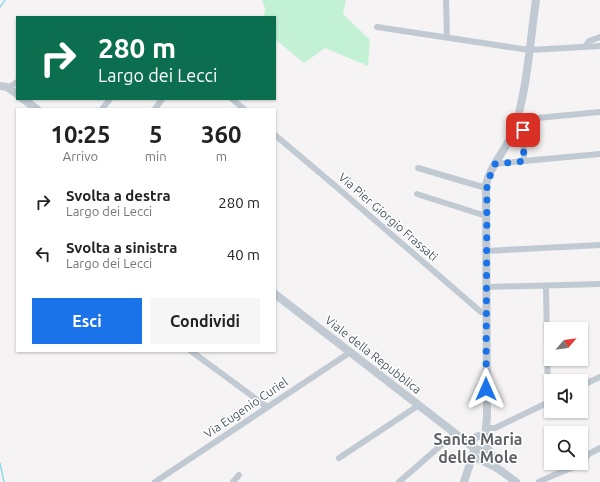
<!DOCTYPE html>
<html lang="it">
<head>
<meta charset="utf-8">
<style>
	body { margin:0; font-family:Ubuntu,sans-serif; background:#f6f6f6; color:#222; height:100vh; display:flex; flex-direction:column; font-size:15px; white-space:nowrap }
	* { box-sizing:border-box; margin:0 }
	p { font-size:13px; color:#767676 }
	.icon { flex:none; width:22px; height:22px; fill:none; stroke:currentColor; stroke-width:2; stroke-linecap:round; stroke-linejoin:round }
	.map { position:relative; flex:1; overflow:hidden }
	.panel { position:absolute; left:16px; top:108px; width:260px; height:244px; display:flex; flex-direction:column; background:#fff; border-radius:0px; box-shadow:0 1px 3px #0004 }
	.panel>* { flex:none }
	.top-card { position:absolute; left:16px; top:16px; width:260px; height:84px; border-radius:0px; box-shadow:0 1px 3px #0004; background:#0b6e4f; color:#fff; overflow:hidden }
	.needle { width:26px; rotate:62deg }
	.fabs { position:absolute; left:544px; top:322px; display:grid; gap:8px }
	.fabs a { display:grid; place-items:center; width:44px; height:44px; border-radius:0px; background:#fff; box-shadow:0 1px 3px #0004; font-size:20px }
	.pin { position:absolute; display:grid; place-items:center; width:34px; height:34px; color:#fff; margin:-17px; border-radius:8px; box-shadow:0 2px 6px #0006 }
	.me { position:absolute; width:44px; margin:-22px; rotate:0deg; stroke-linejoin:round; filter:drop-shadow(0 0 3px #0008) }
	.turn { display:flex; align-items:center; gap:14px; height:84px; padding:0 16px; font-size:18px }
	.turn .icon { width:52px; height:52px; stroke-width:2.5 }
	.turn b { display:block; font-size:28px; line-height:34px }
	.eta { display:flex; justify-content:space-evenly; align-items:center; height:68px; text-align:center }
	.eta b { font-size:24px; font-weight:600; line-height:28px }
	.button { display:flex; gap:8px; margin-top:auto; padding:8px 16px }
	.button a { flex:1; height:46px; border-radius:0px; background:#1a73e8; color:#fff; font-size:16px; font-weight:600; line-height:46px; text-align:center }
	.button a+a { background:#f6f6f6; color:#222 }
	ul { padding:0; list-style:none }
	li { display:flex; align-items:center; gap:12px; height:52px; padding:0 16px }
	li div { flex:1 }
	li b { display:block; font-size:15px }
	li em { font-style:normal }
	.map>svg:first-child { display:block }
	.green { fill:#c3f1d5 }
	.lines { fill:none; stroke-linecap:round; stroke-linejoin:round }
	.stream { stroke:#90daee; stroke-width:1.5 }
	.minor { stroke:#c1cad2; stroke-width:6 }
	.tertiary { stroke:#c1cad2; stroke-width:8 }
	.route { stroke:#1a73e8; stroke-width:7; stroke-dasharray:0 12.6 }
	.labels { text-anchor:middle; stroke-width:3; stroke-linejoin:round; paint-order:stroke }
	.street-label { font-size:12px; fill:#4a5661; stroke:#fff }
	.district-label { font-size:16px; font-weight:bold; fill:#5f6368; stroke:#fff }
</style>
</head>
<body>
<div class="map">
<svg width="600" height="482" viewBox="0 0 600 482">
	<rect width="100%" height="100%" fill="#f5f3f3"/>
	<!-- green -->
	<path class="green" d="M 262,0 L 346,0 L 343,14 L 370,40 L 368,66 L 325,48 L 304,63 L 275,39 L 275,17 L 264,17 L 265,8 Z"/>
	<g class="lines">
		<!-- stream -->
		<path class="stream" d="M 0,7 L 5,0
			M 0,463 L 4,482"/>
		<!-- minor -->
		<path class="minor" d="M 446,0 L 447,37
			M 377,27 L 529,50 L 600,46
			M 585,47 L 589,41 L 600,37
			M 8,88 L 17,82
			M 232,99 L 244,109
			M 102,109 L 110,99
			M 155,109 L 162,99
			M 275,135 L 333,184 L 481,312 L 486,313
			M 524,161 L 600,154
			M 495,164 L 524,161 L 523,130 L 517,120 L 600,112
			M 418,168 L 486,188
			M 417,194 L 486,216
			M 486,251 L 600,245
			M 546,286 L 548,403
			M 486,287 L 600,284
			M 191,351 L 267,407
			M 581,386 L 600,377
			M 486,428 L 495,428 L 551,401
			M 339,458 L 419,405
			M 155,482 L 349,353
			M 233,482 L 239,475
			M 399,482 L 455,433
			M 539,482 C 554,474 569,470 584,462 L 587,455 L 600,448"/>
		<!-- tertiary -->
		<path class="tertiary" d="M 0,86 L 7,87 L 17,94
			M 23,99 L 37,109
			M 275,294 L 474,448
			M473 443a7 7 0 1 1 14 0a7 7 0 1 1-14 0Z
			M 485,438 L 487,417 L 486,185 C 490,165 507,149 514,130 C 527,91 530,42 536,0
			M 487,446 L 497,468
			M 472,456 L 497,468 L 516,482
			M 464,482 L 474,451"/>
	</g>
	<g class="lines">
		<!-- route -->
		<path class="route" d="M 486,389 L 487,183 L 495,164 L 524,161 L 523,130"/>
	</g>
	<g class="labels">
		<!-- street labels -->
		<g class="street-label">
			<text transform="translate(388 217) rotate(41)" y="4">Via Pier Giorgio Frassati</text>
			<text transform="translate(373 355) rotate(38)" y="4">Viale della Repubblica</text>
			<text transform="translate(246 408) rotate(-34)" y="4">Via Eugenio Curiel</text>
		</g>
		<!-- district labels -->
		<g class="district-label">
			<text x="478" y="445">Santa Maria<tspan x="478" dy="18">delle Mole</tspan></text>
		</g>
	</g>
</svg>
<div class="fabs">
<a><svg class="needle" viewBox="-14 -14 28 28"><path d="M0-13l5 13h-10z" fill="#e53935"/><path d="M0 13l5-13h-10z" fill="#767676"/></svg></a>
<a><svg class="icon" aria-label="sound" viewBox="0 0 24 24"><path d="M4 9h4l5-4v14l-5-4H4zM17 9q2 3 0 6"/></svg></a>
<a><svg class="icon" aria-label="search" viewBox="0 0 24 24"><circle cx="10" cy="10" r="6"/><path d="M15 15l6 6"/></svg></a>
</div>
<div class="pin" style="left:523px;top:130px;background:#d93025"><svg class="icon" aria-label="arrive" viewBox="0 0 24 24"><path d="M6 21V4h12l-3 4 3 4H6"/></svg></div>
<svg class="me" style="left:486px;top:389px" viewBox="-20 -20 40 40"><path d="M0-17L14 15 0 8-14 15z" fill="#1a73e8" stroke="#fff" stroke-width="4"/></svg>
<div class="top-card">
<div class="turn"><svg class="icon" aria-label="right" viewBox="0 0 24 24"><path d="M7 20v-9h11M14 6l5 5-5 5"/></svg><div><b>280 m</b>Largo dei Lecci</div></div>
</div>
<section class="panel">
<div class="eta">
<div><b>10:25</b><p>Arrivo</p></div>
<div><b>5</b><p>min</p></div>
<div><b>360</b><p>m</p></div>
</div>
<ul>
<li><svg class="icon" aria-label="right" viewBox="0 0 24 24"><path d="M7 20v-9h11M14 6l5 5-5 5"/></svg><div><b>Svolta a destra</b><p>Largo dei Lecci</p></div><em>280 m</em></li>
<li><svg class="icon" aria-label="left" viewBox="0 0 24 24"><path d="M17 20v-9H6M10 6l-5 5 5 5"/></svg><div><b>Svolta a sinistra</b><p>Largo dei Lecci</p></div><em>40 m</em></li>
</ul>
<div class="button"><a>Esci</a><a>Condividi</a></div>
</section>
</div>
</body>
</html>
